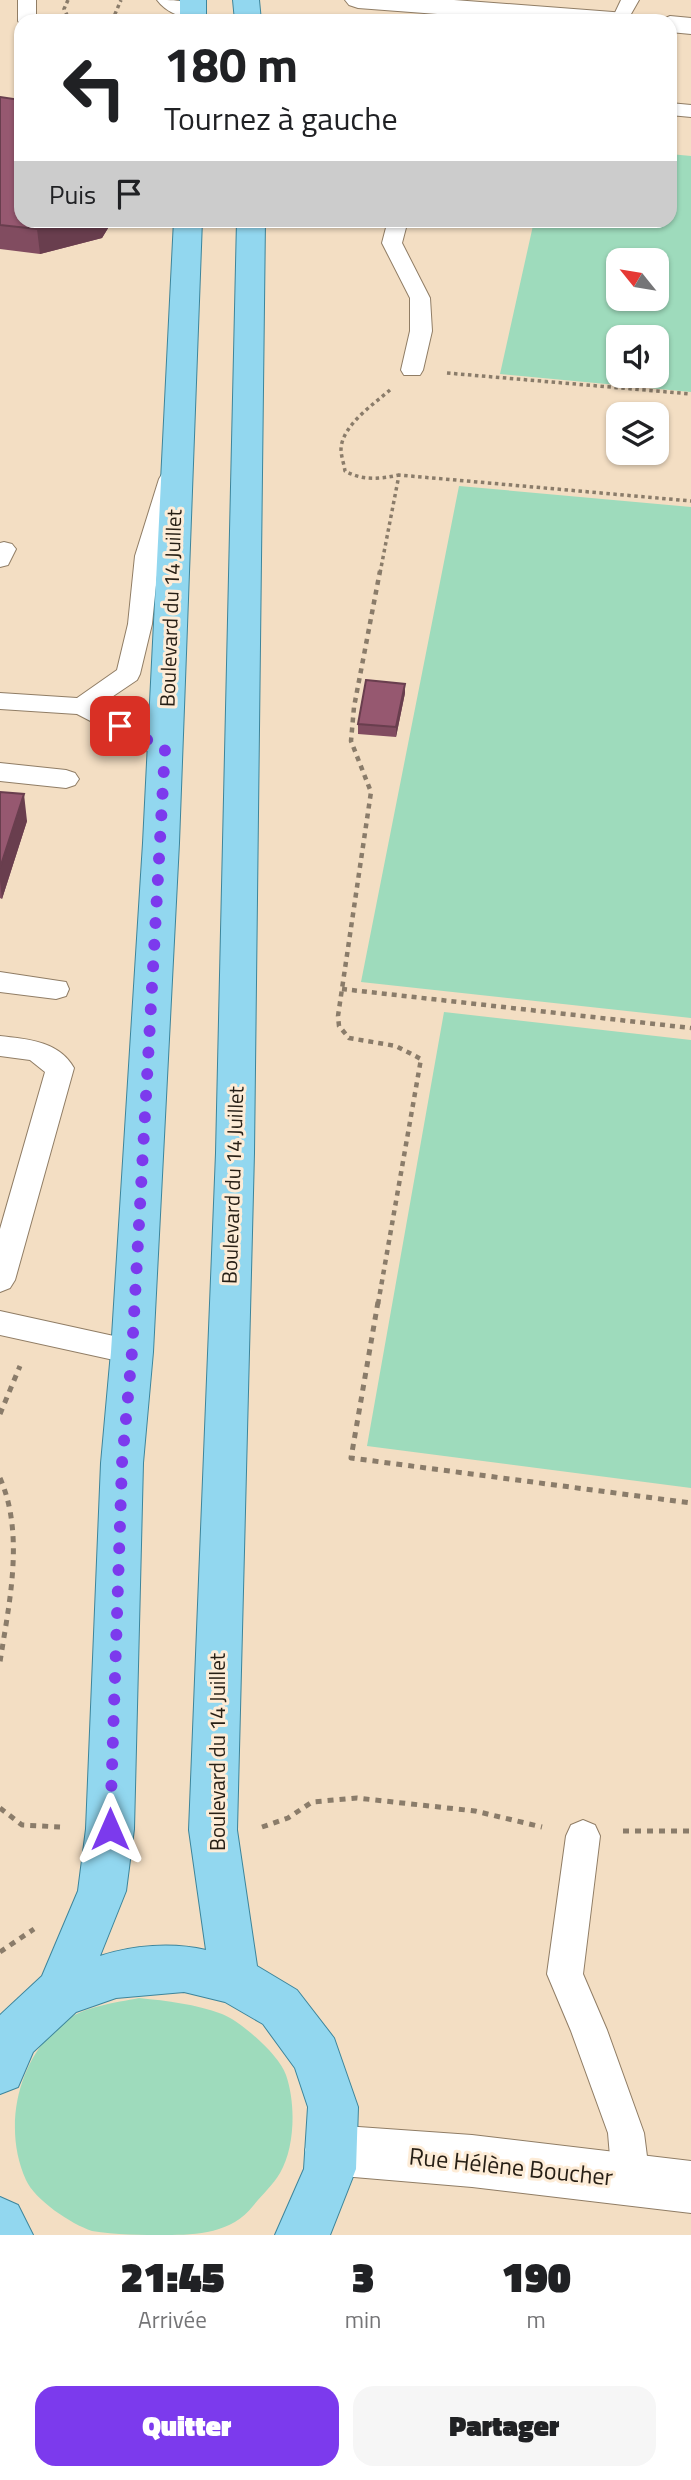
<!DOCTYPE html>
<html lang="fr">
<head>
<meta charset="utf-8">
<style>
	body { margin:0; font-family:"Titillium Web",sans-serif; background:#f6f6f6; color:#202124; height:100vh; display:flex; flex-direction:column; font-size:26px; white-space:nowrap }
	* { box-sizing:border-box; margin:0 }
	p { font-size:23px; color:#757577 }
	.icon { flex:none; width:38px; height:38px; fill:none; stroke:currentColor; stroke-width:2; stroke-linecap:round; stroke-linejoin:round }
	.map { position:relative; height:2235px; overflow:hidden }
	.panel { display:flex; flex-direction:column; background:#fff; flex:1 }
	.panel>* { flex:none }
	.hud { position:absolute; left:14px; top:14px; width:663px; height:214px; border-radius:21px; box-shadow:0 2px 5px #0004; background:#fff; color:#202124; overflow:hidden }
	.needle { width:46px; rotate:300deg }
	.controls { position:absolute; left:606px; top:248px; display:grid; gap:14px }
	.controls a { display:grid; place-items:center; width:63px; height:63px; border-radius:14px; background:#fff; box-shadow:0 2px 5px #0004; font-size:35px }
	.pin { position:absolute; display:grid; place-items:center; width:60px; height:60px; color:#fff; margin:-30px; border-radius:14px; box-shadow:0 4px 10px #0006 }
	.me { position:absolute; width:77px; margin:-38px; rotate:0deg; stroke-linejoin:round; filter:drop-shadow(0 0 5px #0008) }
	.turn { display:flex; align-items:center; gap:24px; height:147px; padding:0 35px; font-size:32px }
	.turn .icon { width:91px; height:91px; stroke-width:2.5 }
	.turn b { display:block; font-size:49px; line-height:60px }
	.then { display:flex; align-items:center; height:66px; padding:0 35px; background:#0003; gap:14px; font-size:26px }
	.eta { display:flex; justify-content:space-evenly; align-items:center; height:119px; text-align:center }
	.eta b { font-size:42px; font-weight:800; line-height:49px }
	.primary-button { display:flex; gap:14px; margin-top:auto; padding:14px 35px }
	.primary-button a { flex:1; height:80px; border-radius:21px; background:#7c3aed; color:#fff; font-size:28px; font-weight:800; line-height:80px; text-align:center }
	.primary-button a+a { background:#f6f6f6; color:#202124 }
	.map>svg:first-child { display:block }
	.green { fill:#9edbbc; fill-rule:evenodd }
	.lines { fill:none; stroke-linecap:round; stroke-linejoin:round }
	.lane-casing { stroke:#907d65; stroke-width:2 }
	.street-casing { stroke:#907d65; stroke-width:2 }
	.primary-casing { stroke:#3d859b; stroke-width:2 }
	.path-far2 { stroke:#8a7c6a; stroke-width:3.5; stroke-dasharray:3.5 3.5; stroke-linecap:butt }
	.path-far1 { stroke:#8a7c6a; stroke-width:4.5; stroke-dasharray:5 5; stroke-linecap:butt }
	.path { stroke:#8a7c6a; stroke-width:5; stroke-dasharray:6 6; stroke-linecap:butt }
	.lane { fill:#fff; fill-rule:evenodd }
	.street { fill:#fff; fill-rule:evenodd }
	.primary { fill:#92d7ef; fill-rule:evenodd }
	.wall { fill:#814c60 }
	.shaded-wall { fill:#693e4e }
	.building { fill:#965870; stroke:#693e4e; stroke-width:2 }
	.route { stroke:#7c3aed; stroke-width:12; stroke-dasharray:0 21.6 }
	.labels { text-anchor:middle; stroke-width:6; stroke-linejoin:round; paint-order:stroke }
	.street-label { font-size:21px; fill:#261e14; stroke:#fdecd7 }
	.near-street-label { font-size:24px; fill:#261e14; stroke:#fdecd7 }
</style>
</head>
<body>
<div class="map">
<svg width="691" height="2235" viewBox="0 0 691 2235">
	<rect width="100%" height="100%" fill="#f3dec3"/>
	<!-- green -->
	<path class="green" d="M 670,154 L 691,156 L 691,392 L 500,374 L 534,221 L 670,220 ZM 618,261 L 656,261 L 656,299 L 618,299 ZM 618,338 L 656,338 L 656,376 L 618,376 Z
		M 459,486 L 691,507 L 691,1018 L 361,982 Z
		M 444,1012 L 691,1040 L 691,1488 L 367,1446 Z
		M 139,1998 C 168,2001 195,2004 222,2014 C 242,2022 279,2055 286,2075 C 296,2104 295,2147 280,2173 C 273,2185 261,2196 253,2206 C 232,2233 197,2235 166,2235 C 142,2235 115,2235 92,2231 C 71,2224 35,2200 26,2180 C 2,2127 18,2057 64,2022 C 84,2006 115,2003 139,1998 Z"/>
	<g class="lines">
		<defs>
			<path id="lane" d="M 18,0 L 36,0 L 36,21 L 21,21 L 21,25 L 18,21 Z
				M 621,0 L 639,0 L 627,21 L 611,21 Z
				M 670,103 L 691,105 L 691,117 L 670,115 Z
				M 388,220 L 408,220 L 402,243 L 430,298 L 432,331 L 423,370 L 420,375 L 404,375 L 401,370 L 410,331 L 410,298 L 382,243 Z
				M 170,472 L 178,474 L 181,479 L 159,556 L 152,624 L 140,674 L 137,680 L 100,705 L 174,743 L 177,749 L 174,755 L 165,757 L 156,755 L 77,714 L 0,709 L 0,693 L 77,698 L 117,670 L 128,624 L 135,556 L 159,479 L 162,474 Z
				M 4,542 L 12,544 L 16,549 L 8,565 L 0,567 L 0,543 Z
				M 0,763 L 66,770 L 75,773 L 79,779 L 75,785 L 66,788 L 0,781 Z
				M 0,972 L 66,982 L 69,989 L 66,996 L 56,999 L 0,992 Z
				M 0,1036 C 27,1039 59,1041 74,1068 L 15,1280 L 10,1288 L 0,1292 L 0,1229 L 45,1072 L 30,1060 L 0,1056 Z
				M 0,1311 L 132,1340 L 143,1343 L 147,1352 L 143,1361 L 132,1364 L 0,1335 Z
				M 583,1820 L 595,1825 L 600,1836 L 583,1974 L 607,2030 L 644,2133 L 650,2180 L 644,2193 L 631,2199 L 618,2193 L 612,2180 L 608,2133 L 571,2031 L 547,1974 L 566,1836 L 571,1825 Z"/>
			<path id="street" d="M 157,0 C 174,0 195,0 206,12 L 202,17 C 187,21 166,13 157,0 Z
				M 345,0 L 454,0 L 626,13 L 635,16 L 639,21 L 530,21 L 358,8 L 349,5 Z
				M 670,16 L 691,18 L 691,34 L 670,32 L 670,21 L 659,21 Z
				M 330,2125 L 472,2135 L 691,2161 L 691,2213 L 472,2187 L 330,2175 L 312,2168 L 305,2150 L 312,2132 Z"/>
			<path id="primary" d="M 180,0 L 206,0 L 206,21 L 180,21 Z
				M 233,0 L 259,0 L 261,21 L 235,21 Z
				M 174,220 L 202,220 L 179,843 L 153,1352 L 143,1463 L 134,1829 L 126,1891 L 100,1956 C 132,1945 173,1942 206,1950 L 189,1830 L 216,1153 L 237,220 L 265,220 L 254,1153 L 237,1830 L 257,1966 L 297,1990 L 334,2038 L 358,2107 L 356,2169 L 330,2235 L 275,2235 L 304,2169 L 308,2107 L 295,2068 L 263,2024 L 225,2002 L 184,1992 L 116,1998 L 76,2012 L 33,2052 L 18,2087 L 0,2094 L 0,2015 L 42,1976 L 78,1891 L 86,1829 L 101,1463 L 111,1352 L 143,843 Z
				M 0,2197 L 18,2205 L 33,2235 L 0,2235 Z"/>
		</defs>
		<!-- lane casing -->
		<use href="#lane" class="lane-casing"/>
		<!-- street casing -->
		<use href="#street" class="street-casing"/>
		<!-- primary casing -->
		<use href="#primary" class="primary-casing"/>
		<!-- path-far2 -->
		<path class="path-far2" d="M 68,0 L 64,9 L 70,21
			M 112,21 L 121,0
			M 447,373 L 691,394
			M 390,390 C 374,404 342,425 341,449 C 341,456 344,464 345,471 C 363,481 380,479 399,475
			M 380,573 L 399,475 L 691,501"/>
		<!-- path-far1 -->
		<path class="path-far1" d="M 342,989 L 691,1028
			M 378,1304 L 421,1059 L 396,1046 L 349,1038 L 339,1026 L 338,1016 L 371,792 L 351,741 L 354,707 L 380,571"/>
		<!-- path -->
		<path class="path" d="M 378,1302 L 351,1458 L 691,1503
			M 0,1414 L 20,1366
			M 0,1478 C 25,1535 9,1603 0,1662
			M 0,1808 L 22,1825 L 60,1827
			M 262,1827 L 288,1818 L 312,1802 L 357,1798 L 475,1811 L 542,1827
			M 623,1831 L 691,1831
			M 0,1952 L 34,1929"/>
		<!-- lane -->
		<use href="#lane" class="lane"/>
		<!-- street -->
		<use href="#street" class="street"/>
		<!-- primary -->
		<use href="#primary" class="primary"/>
	</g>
	<!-- wall -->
	<path class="wall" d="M 0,97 L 21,220 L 113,220 L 102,238 L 40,254 L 0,249 Z
		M 405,693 L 396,737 L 358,734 L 358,724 Z
		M 0,792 L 27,821 L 2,899 L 0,898 Z"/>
	<!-- shaded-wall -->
	<path class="shaded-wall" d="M 70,220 L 113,220 L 102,238 L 40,254 L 37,229 Z
		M 405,684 L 405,693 L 396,737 L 396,727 Z
		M 24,794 L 27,821 L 2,899 L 0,881 L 0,868 Z"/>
	<!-- building -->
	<path class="building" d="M 0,97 L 21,100 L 21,220 L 70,220 L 37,229 L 0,225 Z
		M 366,680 L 405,684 L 396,727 L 358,724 Z
		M 0,792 L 24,794 L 0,868 Z"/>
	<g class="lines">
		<!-- route -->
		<path class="route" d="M 110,1829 L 122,1463 L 132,1352 L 165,749 L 120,726"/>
	</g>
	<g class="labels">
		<!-- street labels -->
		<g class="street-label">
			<text transform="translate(171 608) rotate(-88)" y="7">Boulevard du 14 Juillet</text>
			<text transform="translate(233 1185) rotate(-88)" y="7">Boulevard du 14 Juillet</text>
			<text transform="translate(218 1752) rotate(-90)" y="7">Boulevard du 14 Juillet</text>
		</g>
		<!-- near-street labels -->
		<g class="near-street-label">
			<text transform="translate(511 2167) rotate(6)" y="8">Rue Hélène Boucher</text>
		</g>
	</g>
</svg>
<div class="controls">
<a><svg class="needle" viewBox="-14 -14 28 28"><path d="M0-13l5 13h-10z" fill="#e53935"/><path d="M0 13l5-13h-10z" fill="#757577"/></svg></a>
<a><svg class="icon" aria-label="sound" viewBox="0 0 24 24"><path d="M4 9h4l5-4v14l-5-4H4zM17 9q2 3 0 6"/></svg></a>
<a><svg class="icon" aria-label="layers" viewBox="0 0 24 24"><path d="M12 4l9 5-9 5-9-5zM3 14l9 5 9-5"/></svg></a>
</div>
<div class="pin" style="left:120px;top:726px;background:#d93025"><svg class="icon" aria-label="arrive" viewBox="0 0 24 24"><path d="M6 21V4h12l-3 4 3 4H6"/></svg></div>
<svg class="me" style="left:110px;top:1829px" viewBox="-20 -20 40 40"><path d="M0-17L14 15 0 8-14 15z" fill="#7c3aed" stroke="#fff" stroke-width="4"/></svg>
<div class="hud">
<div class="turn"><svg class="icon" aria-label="left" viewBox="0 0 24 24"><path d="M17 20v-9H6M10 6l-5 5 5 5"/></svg><div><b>180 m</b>Tournez à gauche</div></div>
<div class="then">Puis<svg class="icon" aria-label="arrive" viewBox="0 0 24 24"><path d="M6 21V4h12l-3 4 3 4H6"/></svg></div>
</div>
</div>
<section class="panel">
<div class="eta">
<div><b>21:45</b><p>Arrivée</p></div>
<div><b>3</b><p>min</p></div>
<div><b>190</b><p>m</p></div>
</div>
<div class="primary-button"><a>Quitter</a><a>Partager</a></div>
</section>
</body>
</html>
